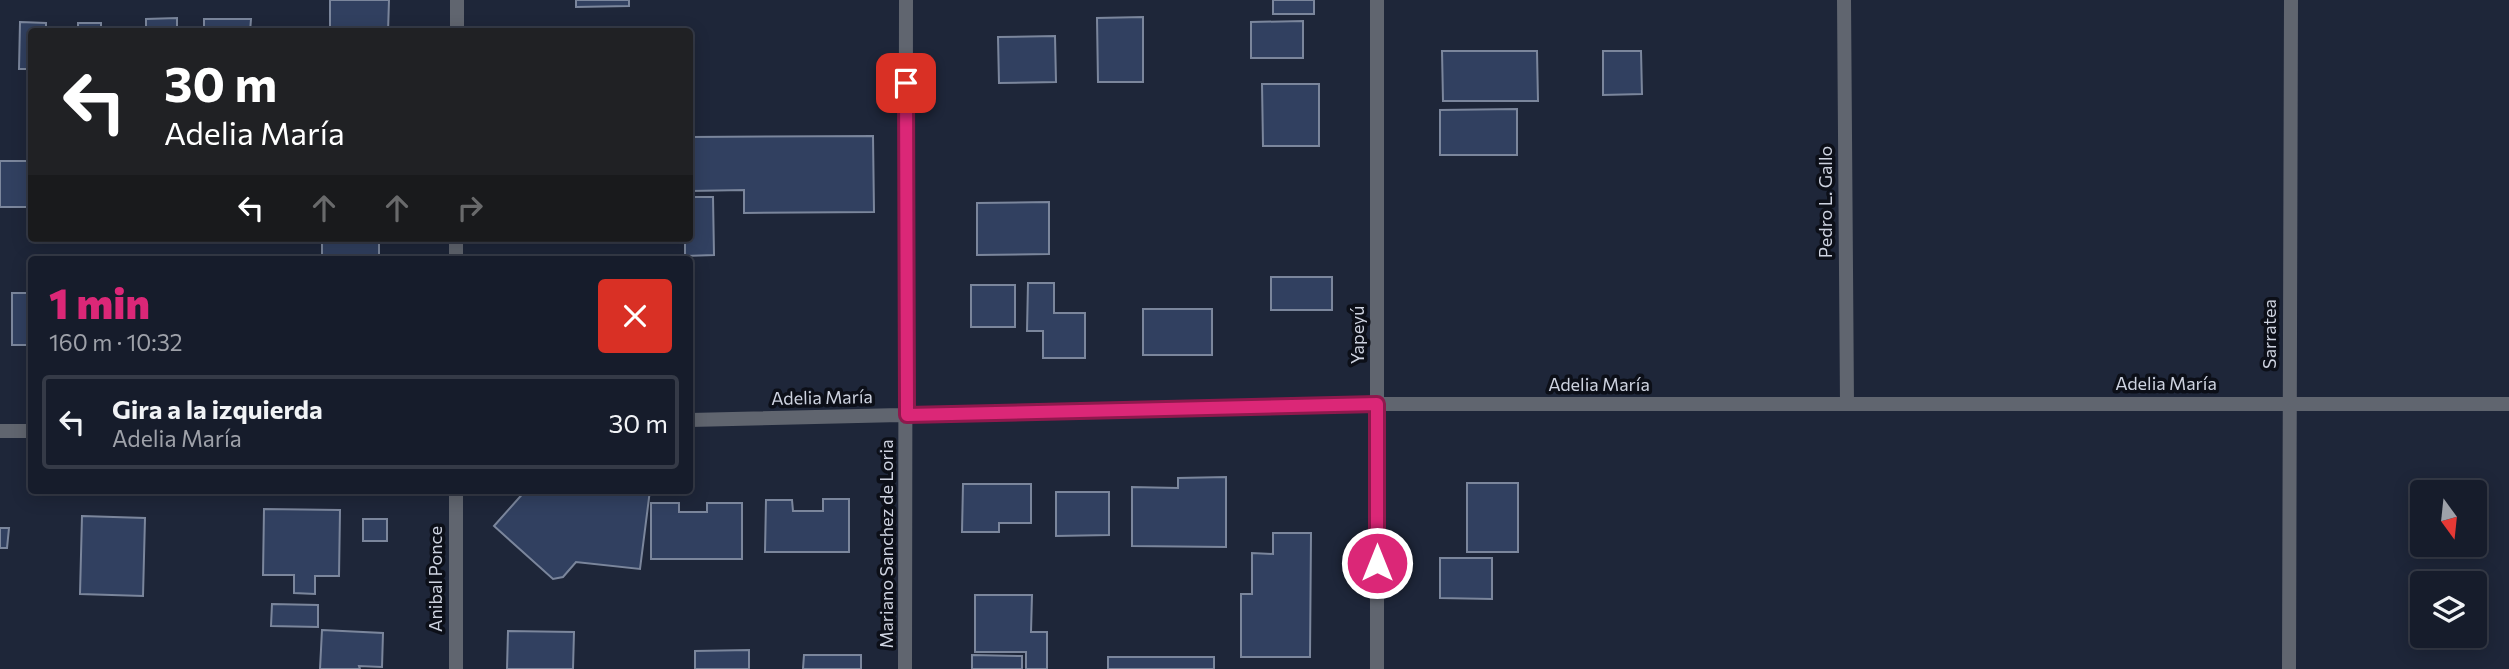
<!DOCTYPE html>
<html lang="es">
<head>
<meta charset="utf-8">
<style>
	body { margin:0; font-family:Commissioner,sans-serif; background:#1f2533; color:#f1f3f6; height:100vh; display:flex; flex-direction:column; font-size:26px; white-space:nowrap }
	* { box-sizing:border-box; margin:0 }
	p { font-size:23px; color:#9ea1a9 }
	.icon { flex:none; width:38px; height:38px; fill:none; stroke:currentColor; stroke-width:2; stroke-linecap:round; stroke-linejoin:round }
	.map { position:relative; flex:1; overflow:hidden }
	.details { position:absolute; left:28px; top:256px; width:665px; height:238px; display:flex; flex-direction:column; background:#161c2b; border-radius:7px; box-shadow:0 4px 18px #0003,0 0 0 2px #353a47 }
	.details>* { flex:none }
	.guide { position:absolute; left:28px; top:28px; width:665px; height:214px; border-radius:7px; box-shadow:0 4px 18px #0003,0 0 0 2px #353a47; background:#202124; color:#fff; overflow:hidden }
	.needle { width:46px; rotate:165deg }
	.tools { position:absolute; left:2410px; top:480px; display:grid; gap:14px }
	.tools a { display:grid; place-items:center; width:77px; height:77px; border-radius:7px; background:#161c2b; box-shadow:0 4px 18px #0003,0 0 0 2px #353a47; font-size:35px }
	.pin { position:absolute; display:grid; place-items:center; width:60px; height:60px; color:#fff; margin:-30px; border-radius:14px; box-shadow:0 4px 10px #0006 }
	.me { position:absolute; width:77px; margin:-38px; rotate:0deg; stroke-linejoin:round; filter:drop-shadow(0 0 5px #0008) }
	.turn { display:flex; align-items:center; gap:24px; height:147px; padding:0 21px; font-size:32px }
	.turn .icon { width:91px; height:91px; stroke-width:2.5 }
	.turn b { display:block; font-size:49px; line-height:60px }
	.lanes { display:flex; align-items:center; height:66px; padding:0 21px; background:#0003; justify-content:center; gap:35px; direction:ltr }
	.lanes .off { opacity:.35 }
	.round { display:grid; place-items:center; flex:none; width:74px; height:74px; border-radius:7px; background:#1f2533 }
	.headline { display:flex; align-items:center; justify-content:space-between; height:119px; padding:0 21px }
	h1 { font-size:42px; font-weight:800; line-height:52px; color:#db2777 }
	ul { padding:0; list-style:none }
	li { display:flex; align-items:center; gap:21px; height:94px; margin:0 14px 10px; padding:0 7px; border:4px solid #353a47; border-radius:7px }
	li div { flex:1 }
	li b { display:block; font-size:26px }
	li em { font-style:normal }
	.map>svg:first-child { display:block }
	.building { fill:#314060; stroke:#7b869c; stroke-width:2 }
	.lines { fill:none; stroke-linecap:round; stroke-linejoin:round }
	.minor { stroke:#60656f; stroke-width:14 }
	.route-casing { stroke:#8e194d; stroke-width:18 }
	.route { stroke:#db2777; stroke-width:12 }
	.labels { text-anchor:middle; stroke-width:7; stroke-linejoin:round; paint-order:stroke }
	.street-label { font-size:18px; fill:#ced3e0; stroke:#0c0f18 }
</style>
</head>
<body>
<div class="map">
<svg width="2509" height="669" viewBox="0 0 2509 669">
	<rect width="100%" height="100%" fill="#1e2639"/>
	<!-- building -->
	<path class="building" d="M 330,0 L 389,0 L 388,32 L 330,32 Z
		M 576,0 L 629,0 L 629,6 L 576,7 Z
		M 1273,0 L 1314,0 L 1314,14 L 1273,14 Z
		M 1143,17 L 1143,82 L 1098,82 L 1097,18 Z
		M 177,18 L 177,32 L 146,32 L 146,19 Z
		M 204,19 L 251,19 L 250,32 L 183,32 L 184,30 L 204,29 Z
		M 1303,21 L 1303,58 L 1251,58 L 1251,22 Z
		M 20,22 L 46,23 L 46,31 L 78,31 L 78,23 L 101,23 L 101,32 L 32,32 L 32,69 L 19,69 Z
		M 1055,36 L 1056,82 L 999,83 L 998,37 Z
		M 1442,51 L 1537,51 L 1538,101 L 1443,101 Z
		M 1603,51 L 1641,51 L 1642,94 L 1603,95 Z
		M 1262,84 L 1319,84 L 1319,146 L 1263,146 Z
		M 1517,109 L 1517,155 L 1440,155 L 1440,110 Z
		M 873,136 L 874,212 L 744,213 L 744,190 L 690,191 L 690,137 Z
		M 0,161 L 32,161 L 32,207 L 0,207 Z
		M 690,197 L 713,197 L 714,255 L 685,256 L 685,238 L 690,238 Z
		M 1049,202 L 1049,254 L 977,255 L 977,203 Z
		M 322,238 L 379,238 L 379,259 L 322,259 Z
		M 1271,277 L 1332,277 L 1332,310 L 1271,310 Z
		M 1028,283 L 1054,283 L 1054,313 L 1085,313 L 1085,358 L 1043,358 L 1043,331 L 1027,331 Z
		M 971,285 L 1015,285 L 1015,327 L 971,327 Z
		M 12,293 L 32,293 L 32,345 L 12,345 Z
		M 1143,309 L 1212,309 L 1212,355 L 1143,355 Z
		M 1226,477 L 1226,547 L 1132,546 L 1132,487 L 1178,488 L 1178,478 Z
		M 1467,483 L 1518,483 L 1518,552 L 1467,552 Z
		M 963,484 L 1031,484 L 1031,523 L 999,523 L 999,532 L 962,532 Z
		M 526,490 L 650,490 L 640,569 L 576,562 L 563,577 L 553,579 L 494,526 Z
		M 1056,492 L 1109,492 L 1109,535 L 1056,536 Z
		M 823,499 L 849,499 L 849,552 L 765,552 L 766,500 L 792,500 L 793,511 L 823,511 Z
		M 651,503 L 679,503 L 679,512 L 707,512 L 707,503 L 742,503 L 742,559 L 651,559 Z
		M 264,509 L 340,510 L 339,576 L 315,576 L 315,594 L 294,593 L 294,575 L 263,575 Z
		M 82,516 L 145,518 L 143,596 L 80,594 Z
		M 363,519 L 387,519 L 387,541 L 363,541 Z
		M 0,528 L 9,528 L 7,548 L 0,548 Z
		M 1273,533 L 1311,533 L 1310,657 L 1241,657 L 1241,594 L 1252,594 L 1252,553 L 1273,554 Z
		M 1440,558 L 1492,558 L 1492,599 L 1440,598 Z
		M 975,595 L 1032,595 L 1031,632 L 1047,632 L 1047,669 L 1026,669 L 1026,652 L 975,652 Z
		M 272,604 L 318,605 L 318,627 L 271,626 Z
		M 322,630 L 383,633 L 382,667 L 359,666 L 360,669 L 320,669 Z
		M 508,631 L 574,632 L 573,669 L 507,669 Z
		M 749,650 L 749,669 L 695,669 L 695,651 Z
		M 804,655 L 861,655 L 861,669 L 803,669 Z
		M 972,655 L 1022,656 L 1022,669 L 972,669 Z
		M 1108,657 L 1214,657 L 1214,669 L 1108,669 Z"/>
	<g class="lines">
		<!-- minor -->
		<path class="minor" d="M 1377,0 L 1377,669
			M 1844,0 L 1847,404
			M 457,32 L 457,0
			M 456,259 L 456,238
			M 690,420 L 1377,404 L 2509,404
			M 0,431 L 32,431
			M 456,669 L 456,490
			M 905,669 L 906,0
			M 2289,669 L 2291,0"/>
	</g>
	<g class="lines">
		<defs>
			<path id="route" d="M 906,83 L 907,415 L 1377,404 L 1377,563"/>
		</defs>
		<!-- route casing -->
		<use href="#route" class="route-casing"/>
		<!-- route -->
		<use href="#route" class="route"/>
	</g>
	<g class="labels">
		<!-- street labels -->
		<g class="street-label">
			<text transform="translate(1826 202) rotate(-90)" y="6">Pedro L. Gallo</text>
			<text transform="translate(2270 334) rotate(-90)" y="6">Sarratea</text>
			<text transform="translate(1358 335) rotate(-90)" y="6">Yapeyú</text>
			<text x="2166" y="390">Adelia María</text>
			<text x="1599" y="391">Adelia María</text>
			<text transform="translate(822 398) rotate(-1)" y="6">Adelia María</text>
			<text transform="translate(887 544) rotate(-90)" y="6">Mariano Sanchez de Loria</text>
			<text transform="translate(436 579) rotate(-90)" y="6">Anibal Ponce</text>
		</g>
	</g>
</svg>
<div class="tools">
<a><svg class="needle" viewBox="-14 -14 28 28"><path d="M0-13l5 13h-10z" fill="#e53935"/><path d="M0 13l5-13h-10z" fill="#9ea1a9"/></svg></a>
<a><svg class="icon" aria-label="layers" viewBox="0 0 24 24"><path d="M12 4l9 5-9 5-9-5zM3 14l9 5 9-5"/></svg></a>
</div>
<div class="pin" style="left:906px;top:83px;background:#d93025"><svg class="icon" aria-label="arrive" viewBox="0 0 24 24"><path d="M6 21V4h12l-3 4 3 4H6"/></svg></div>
<svg class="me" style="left:1377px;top:563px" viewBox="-20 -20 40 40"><circle r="17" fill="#db2777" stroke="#fff" stroke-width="3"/><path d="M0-11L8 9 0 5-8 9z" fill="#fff"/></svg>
<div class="guide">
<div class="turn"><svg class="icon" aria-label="left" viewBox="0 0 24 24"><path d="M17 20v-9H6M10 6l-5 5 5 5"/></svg><div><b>30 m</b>Adelia María</div></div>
<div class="lanes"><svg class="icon" aria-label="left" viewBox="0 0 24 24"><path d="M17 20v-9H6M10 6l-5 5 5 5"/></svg><svg class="icon off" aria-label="ahead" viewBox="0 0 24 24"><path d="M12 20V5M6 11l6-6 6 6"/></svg><svg class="icon off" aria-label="ahead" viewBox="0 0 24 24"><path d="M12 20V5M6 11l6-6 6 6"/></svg><svg class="icon off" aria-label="right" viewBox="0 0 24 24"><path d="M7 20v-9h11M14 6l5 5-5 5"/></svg></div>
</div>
<section class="details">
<div class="headline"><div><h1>1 min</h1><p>160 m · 10:32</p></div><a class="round" style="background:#d93025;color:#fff"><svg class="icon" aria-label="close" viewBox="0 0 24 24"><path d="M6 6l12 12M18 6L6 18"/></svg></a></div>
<ul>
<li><svg class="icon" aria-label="left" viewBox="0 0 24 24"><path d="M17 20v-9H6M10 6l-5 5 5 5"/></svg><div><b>Gira a la izquierda</b><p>Adelia María</p></div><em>30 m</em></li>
</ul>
</section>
</div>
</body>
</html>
